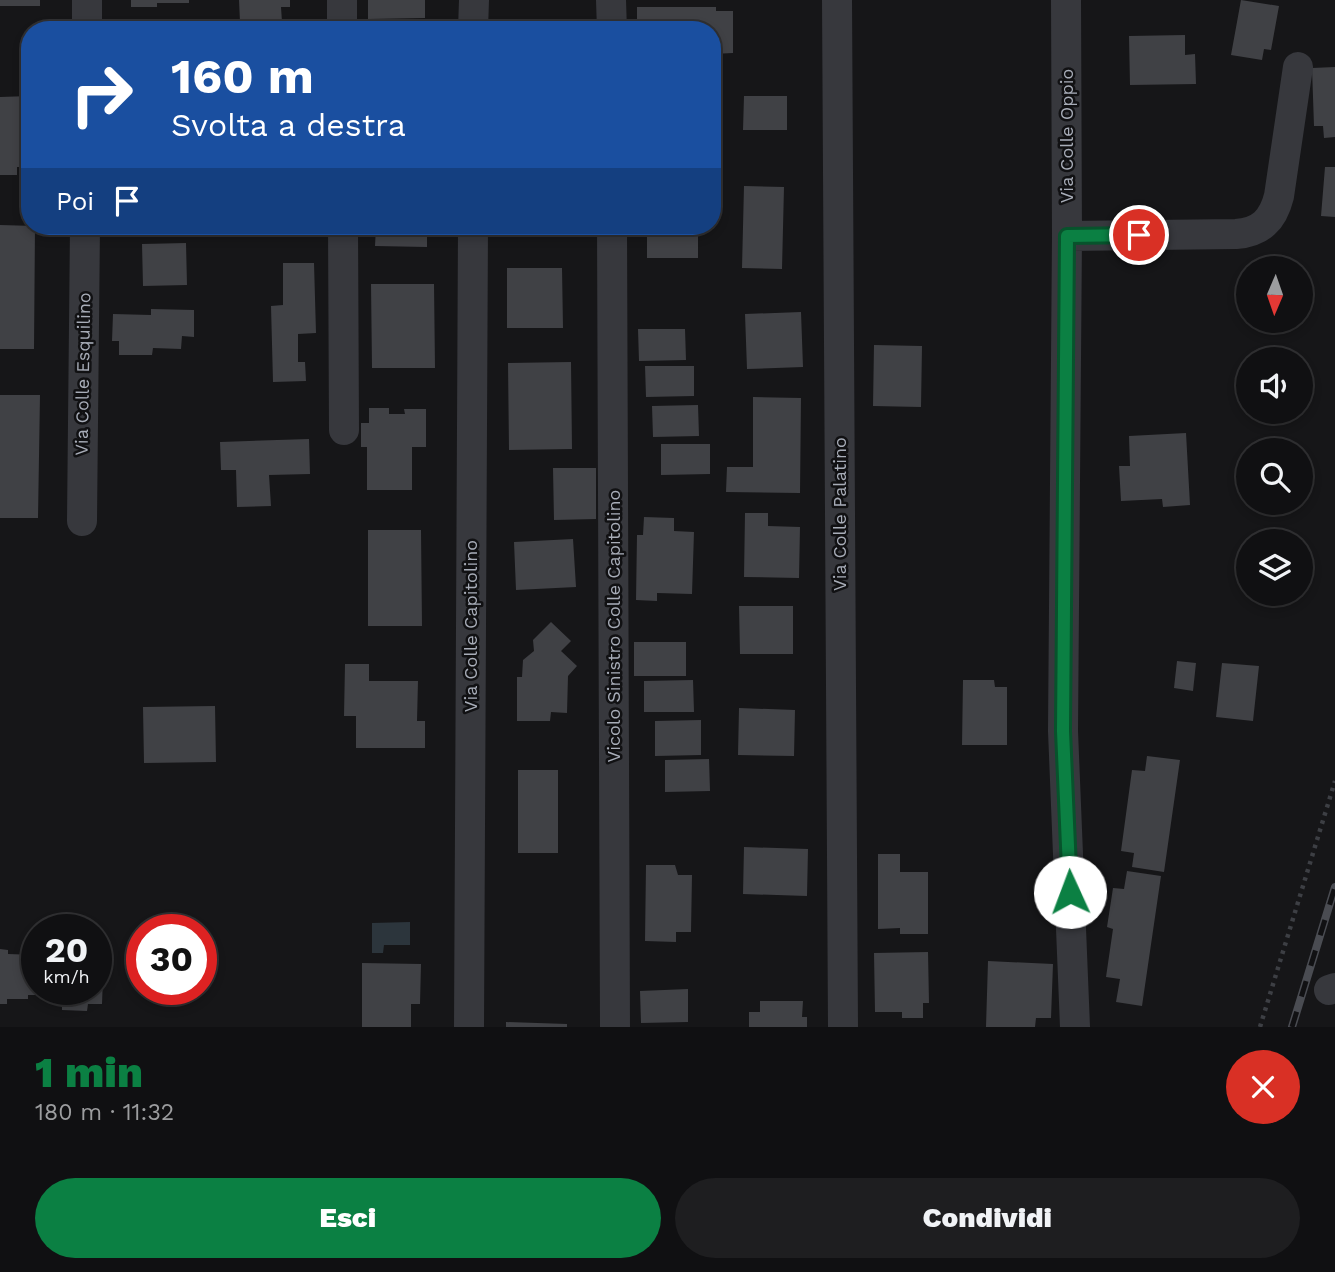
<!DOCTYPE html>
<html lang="it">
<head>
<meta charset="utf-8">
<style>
	body { margin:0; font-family:"Work Sans",sans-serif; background:#1e1e20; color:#f1f3f6; height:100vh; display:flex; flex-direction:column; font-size:26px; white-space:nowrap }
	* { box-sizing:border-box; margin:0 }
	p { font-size:23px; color:#9c9d9f }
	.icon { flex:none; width:38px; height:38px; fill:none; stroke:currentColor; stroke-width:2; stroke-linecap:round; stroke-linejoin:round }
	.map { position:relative; height:1027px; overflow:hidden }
	.panel { display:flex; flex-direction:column; background:#101012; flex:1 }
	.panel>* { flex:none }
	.hud { position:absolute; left:21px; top:21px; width:700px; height:214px; border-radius:28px; box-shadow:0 4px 10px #0003,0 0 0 2px #303032; background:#1a4fa0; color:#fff; overflow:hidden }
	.needle { width:46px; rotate:182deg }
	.controls { position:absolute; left:1236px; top:256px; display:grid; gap:14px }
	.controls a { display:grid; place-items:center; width:77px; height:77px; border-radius:50%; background:#101012; box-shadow:0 4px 10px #0003,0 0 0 2px #303032; font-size:35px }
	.speed { position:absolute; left:21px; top:914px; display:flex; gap:14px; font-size:35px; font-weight:700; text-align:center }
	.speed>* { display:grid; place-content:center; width:91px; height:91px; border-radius:50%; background:#101012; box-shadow:0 4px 10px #0003,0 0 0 2px #303032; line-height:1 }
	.speed small { font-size:18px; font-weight:400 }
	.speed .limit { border:10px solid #d22; background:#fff; color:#111 }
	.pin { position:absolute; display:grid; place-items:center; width:60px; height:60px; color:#fff; margin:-30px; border:4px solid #fff; border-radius:50%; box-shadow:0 2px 7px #0007 }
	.me { position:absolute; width:77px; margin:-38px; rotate:358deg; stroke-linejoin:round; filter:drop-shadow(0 0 5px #0008) }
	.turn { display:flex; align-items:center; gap:24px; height:147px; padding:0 35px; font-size:32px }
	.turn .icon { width:91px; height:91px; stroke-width:2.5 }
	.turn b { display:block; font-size:49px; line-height:60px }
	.then { display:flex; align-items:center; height:66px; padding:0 35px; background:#0003; gap:14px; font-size:26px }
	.round { display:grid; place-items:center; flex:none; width:74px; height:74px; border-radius:37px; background:#1e1e20 }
	.summary { display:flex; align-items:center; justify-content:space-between; height:119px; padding:0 35px }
	h1 { font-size:42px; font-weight:800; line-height:52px; color:#0b8043 }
	.button { display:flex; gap:14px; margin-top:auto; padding:14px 35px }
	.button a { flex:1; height:80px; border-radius:42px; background:#0b8043; color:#fff; font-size:28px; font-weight:800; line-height:80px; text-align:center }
	.button a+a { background:#1e1e20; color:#f1f3f6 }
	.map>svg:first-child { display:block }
	.water { fill:#2c353c }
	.building { fill:#404145 }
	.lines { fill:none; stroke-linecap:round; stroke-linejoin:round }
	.path { stroke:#3d3f44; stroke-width:4.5; stroke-dasharray:3.5 5; stroke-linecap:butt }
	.minor { stroke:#37383d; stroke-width:30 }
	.rail-casing { stroke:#4a4c52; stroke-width:8 }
	.rail { stroke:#111113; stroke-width:5; stroke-dasharray:16; stroke-linecap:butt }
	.route-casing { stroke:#07532c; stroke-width:18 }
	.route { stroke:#0b8043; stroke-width:12 }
	.labels { text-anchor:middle; stroke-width:5; stroke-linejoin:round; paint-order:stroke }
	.street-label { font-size:18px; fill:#a8adb8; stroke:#111113 }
</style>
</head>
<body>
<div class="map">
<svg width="1335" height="1027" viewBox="0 0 1335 1027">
	<rect width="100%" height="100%" fill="#161618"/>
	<!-- water -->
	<path class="water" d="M 410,922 L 410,945 L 384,945 L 383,953 L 372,953 L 372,923 Z"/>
	<!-- building -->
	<path class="building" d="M 0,0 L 40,0 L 40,6 L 0,6 Z
		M 131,0 L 189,0 L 189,3 L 157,3 L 157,7 L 131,7 Z
		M 239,0 L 290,0 L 290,7 L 281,7 L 282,22 L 272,23 L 272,30 L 247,30 L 247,21 L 240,22 Z
		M 368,0 L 425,0 L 425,18 L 368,19 Z
		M 1241,0 L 1279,6 L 1271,50 L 1264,49 L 1262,60 L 1231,55 Z
		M 637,7 L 716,7 L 716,11 L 733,11 L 733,53 L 712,54 L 712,30 L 637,30 Z
		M 1185,35 L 1185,55 L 1195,54 L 1196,84 L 1130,85 L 1129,36 Z
		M 1335,67 L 1335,137 L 1324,138 L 1323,126 L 1314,126 L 1312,68 Z
		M 30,96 L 30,167 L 17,167 L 17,175 L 0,175 L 0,97 Z
		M 744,96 L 787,96 L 787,130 L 743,130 Z
		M 1325,167 L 1335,167 L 1335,217 L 1321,216 Z
		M 744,186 L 784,187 L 782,269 L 742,268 Z
		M 0,225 L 35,226 L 34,349 L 0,349 Z
		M 376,226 L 427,226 L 427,247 L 375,246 Z
		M 508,226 L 563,226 L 563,230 L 508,228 Z
		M 647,226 L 698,226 L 698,258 L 647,258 Z
		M 186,243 L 187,285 L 143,286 L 142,244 Z
		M 283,263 L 314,263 L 316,333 L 298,334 L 298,362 L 305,362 L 306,381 L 273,382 L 271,306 L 283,305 Z
		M 507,268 L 562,268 L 563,328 L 507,328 Z
		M 371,284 L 434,284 L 435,368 L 372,368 Z
		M 151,309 L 194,310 L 194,337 L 182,336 L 181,349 L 153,348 L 152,355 L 119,355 L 119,341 L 112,341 L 113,314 L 151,315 Z
		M 801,312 L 803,367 L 747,369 L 745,314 Z
		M 638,329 L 685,329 L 686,360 L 639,361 Z
		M 874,345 L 922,346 L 921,407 L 873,406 Z
		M 571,362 L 572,449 L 509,450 L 508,363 Z
		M 645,366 L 694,366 L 694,396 L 646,397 Z
		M 0,395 L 40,395 L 38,518 L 0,518 Z
		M 753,397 L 801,398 L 800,493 L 726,492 L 727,467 L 753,467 Z
		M 698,405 L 699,436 L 653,437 L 652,406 Z
		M 369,408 L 389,408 L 389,414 L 405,414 L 404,409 L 426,409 L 426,447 L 412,447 L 412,490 L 367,490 L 367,447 L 361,447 L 361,423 L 369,423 Z
		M 1186,433 L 1190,505 L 1163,507 L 1162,499 L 1121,501 L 1119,466 L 1130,466 L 1129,436 Z
		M 309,439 L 310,474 L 269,475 L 271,506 L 237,507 L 236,470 L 221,470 L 220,442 Z
		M 661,444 L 710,444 L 710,474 L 661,475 Z
		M 553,468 L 596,468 L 596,519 L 554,520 Z
		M 745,513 L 768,513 L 768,526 L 800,527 L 799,578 L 744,577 Z
		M 644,517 L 674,518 L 674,531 L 694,532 L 692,594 L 657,593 L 657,601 L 636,600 L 637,535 L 643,535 Z
		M 368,530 L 421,530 L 422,626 L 368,626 Z
		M 573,539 L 576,587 L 516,590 L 514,542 Z
		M 739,606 L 793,606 L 793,654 L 740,654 Z
		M 551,622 L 571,641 L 561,651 L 577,666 L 568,676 L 567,713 L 551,712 L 550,721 L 517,721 L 517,677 L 522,677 L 523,660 L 534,651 L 533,640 Z
		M 634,642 L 686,642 L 686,676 L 634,676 Z
		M 1177,661 L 1196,663 L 1193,691 L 1174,688 Z
		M 1222,663 L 1259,666 L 1253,721 L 1216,717 Z
		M 345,664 L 369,664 L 369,681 L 418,681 L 417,721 L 425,721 L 425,748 L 356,748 L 356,716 L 344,716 Z
		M 693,680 L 694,712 L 644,712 L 644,681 Z
		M 963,680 L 994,680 L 995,687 L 1007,687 L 1007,745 L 962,745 Z
		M 215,706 L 216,762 L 144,763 L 143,707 Z
		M 739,708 L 795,710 L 794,756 L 738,755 Z
		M 701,720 L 701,755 L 655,756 L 655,721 Z
		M 1147,756 L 1180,760 L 1164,872 L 1132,867 L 1134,853 L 1121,851 L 1132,770 L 1145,771 Z
		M 709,759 L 710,791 L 665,792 L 665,760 Z
		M 518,770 L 558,770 L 558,853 L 518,853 Z
		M 744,847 L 808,849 L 807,896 L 743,894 Z
		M 878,854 L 900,854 L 900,872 L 928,872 L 928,934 L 900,934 L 900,928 L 878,929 Z
		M 646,865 L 675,865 L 678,875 L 692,875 L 691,932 L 676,932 L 676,942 L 645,941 Z
		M 1127,871 L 1161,876 L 1142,1006 L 1116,1002 L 1120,979 L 1106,977 L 1113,929 L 1107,927 L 1113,888 L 1124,889 Z
		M 0,949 L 8,950 L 8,954 L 37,955 L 37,989 L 96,989 L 96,951 L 104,951 L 102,1004 L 88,1004 L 87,1011 L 62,1010 L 62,1002 L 46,1001 L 46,995 L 28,995 L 28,999 L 7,999 L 7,1004 L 0,1004 Z
		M 928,952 L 929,1003 L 923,1003 L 923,1018 L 902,1018 L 902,1012 L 875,1012 L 874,953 Z
		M 988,961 L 1053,964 L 1051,1018 L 1036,1018 L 1035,1027 L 986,1027 Z
		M 362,963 L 421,964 L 420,1004 L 411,1004 L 411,1027 L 362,1027 Z
		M 688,989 L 688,1022 L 641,1023 L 640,991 Z
		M 760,1001 L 803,1001 L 802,1017 L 807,1017 L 807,1027 L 749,1027 L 749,1012 L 760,1012 Z
		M 506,1022 L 567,1024 L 567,1027 L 506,1027 Z"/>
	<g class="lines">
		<!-- path -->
		<path class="path" d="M 1260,1027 L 1335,781"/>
		<!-- minor -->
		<path class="minor" d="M 342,0 L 342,30
			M 611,0 L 612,30
			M 837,0 L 843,1027
			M 1066,0 L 1067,236 L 1063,731 L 1075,1027
			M 87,30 L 87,0
			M 473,30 L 474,0
			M 343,226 L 344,430
			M 612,226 L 615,1027
			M 1067,236 L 1236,234 C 1261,232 1273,220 1279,196 L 1298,67
			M 82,521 L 85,226
			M 1329,990 L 1335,988
			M 469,1027 L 473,226"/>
		<defs>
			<path id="rail" d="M 1292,1027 L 1335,887"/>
		</defs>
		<!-- rail casing -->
		<use href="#rail" class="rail-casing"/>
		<!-- rail -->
		<use href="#rail" class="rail"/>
	</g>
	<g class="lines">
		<defs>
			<path id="route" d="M 1070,892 L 1063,731 L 1067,236 L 1139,235"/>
		</defs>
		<!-- route casing -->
		<use href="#route" class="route-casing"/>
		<!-- route -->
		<use href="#route" class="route"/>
	</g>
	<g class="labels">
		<!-- street labels -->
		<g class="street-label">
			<text transform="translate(1067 136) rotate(-90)" y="6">Via Colle Oppio</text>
			<text transform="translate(83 374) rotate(-89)" y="6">Via Colle Esquilino</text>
			<text transform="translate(840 514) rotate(-90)" y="6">Via Colle Palatino</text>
			<text transform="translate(471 626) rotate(-90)" y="6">Via Colle Capitolino</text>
			<text transform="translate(614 626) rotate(-90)" y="6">Vicolo Sinistro Colle Capitolino</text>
		</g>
	</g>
</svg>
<div class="controls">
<a><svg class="needle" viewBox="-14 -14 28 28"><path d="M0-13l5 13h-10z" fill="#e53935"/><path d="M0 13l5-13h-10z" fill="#9c9d9f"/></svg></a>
<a><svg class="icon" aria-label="sound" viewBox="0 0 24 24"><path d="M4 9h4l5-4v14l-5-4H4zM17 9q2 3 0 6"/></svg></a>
<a><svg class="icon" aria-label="search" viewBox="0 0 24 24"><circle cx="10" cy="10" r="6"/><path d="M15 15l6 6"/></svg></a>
<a><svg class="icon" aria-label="layers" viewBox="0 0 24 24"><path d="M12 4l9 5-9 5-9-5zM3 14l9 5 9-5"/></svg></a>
</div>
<div class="speed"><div>20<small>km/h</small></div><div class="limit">30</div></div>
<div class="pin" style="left:1139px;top:235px;background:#d93025"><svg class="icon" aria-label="arrive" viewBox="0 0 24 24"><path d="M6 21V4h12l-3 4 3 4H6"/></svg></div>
<svg class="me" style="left:1070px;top:892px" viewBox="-20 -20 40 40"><circle r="19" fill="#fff"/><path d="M0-13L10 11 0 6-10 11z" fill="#0b8043"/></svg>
<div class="hud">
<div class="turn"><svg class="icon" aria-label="right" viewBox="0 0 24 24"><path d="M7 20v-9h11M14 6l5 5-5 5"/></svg><div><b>160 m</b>Svolta a destra</div></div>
<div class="then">Poi<svg class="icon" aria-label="arrive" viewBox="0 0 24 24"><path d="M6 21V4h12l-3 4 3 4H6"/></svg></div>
</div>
</div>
<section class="panel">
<div class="summary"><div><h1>1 min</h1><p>180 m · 11:32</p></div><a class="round" style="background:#d93025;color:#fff"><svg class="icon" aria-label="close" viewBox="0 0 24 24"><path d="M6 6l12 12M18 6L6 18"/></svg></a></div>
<div class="button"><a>Esci</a><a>Condividi</a></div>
</section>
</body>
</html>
